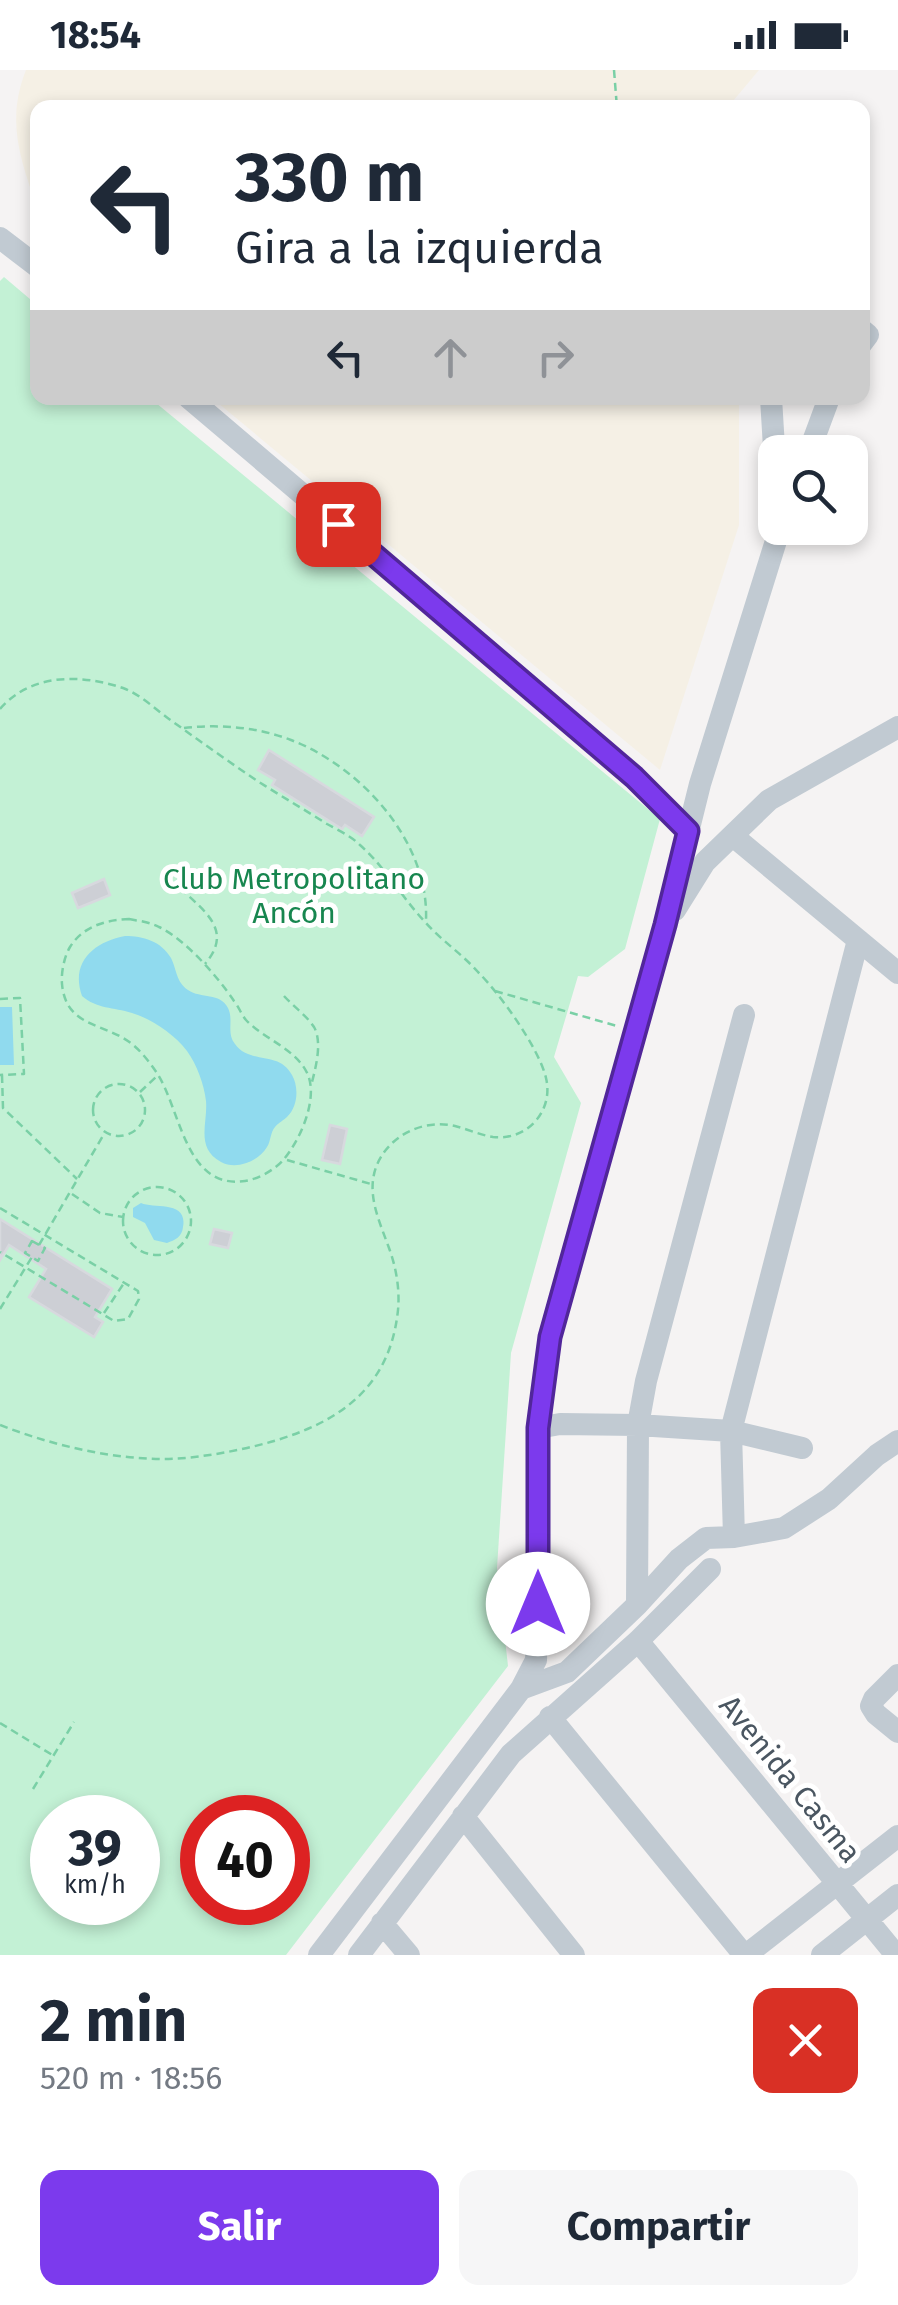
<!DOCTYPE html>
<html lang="es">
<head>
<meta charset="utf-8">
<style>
	body { margin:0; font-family:"Fira Sans",sans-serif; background:#f6f6f7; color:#1f2937; height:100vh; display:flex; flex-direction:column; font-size:38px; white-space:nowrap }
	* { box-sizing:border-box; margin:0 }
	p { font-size:32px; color:#747a83 }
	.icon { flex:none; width:55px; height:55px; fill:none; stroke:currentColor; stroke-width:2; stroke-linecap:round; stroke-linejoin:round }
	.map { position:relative; height:1885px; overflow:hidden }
	.drawer { display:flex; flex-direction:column; background:#fff; flex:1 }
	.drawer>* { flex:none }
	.top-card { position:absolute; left:30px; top:30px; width:840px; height:305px; border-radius:20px; box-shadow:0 5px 15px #0003; background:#fff; color:#1f2937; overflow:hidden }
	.tools { position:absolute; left:758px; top:365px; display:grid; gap:20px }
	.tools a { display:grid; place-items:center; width:110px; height:110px; border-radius:20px; background:#fff; box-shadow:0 5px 15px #0003; font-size:50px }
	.speed { position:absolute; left:30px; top:1725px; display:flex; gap:20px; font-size:50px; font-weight:700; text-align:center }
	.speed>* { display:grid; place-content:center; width:130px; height:130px; border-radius:50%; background:#fff; box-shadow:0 5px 15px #0003; line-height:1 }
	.speed small { font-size:25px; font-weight:400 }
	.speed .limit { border:15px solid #d22; background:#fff; color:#111 }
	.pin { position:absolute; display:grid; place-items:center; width:85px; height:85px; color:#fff; margin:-42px; border-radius:20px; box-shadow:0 5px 15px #0006 }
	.me { position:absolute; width:110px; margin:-55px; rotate:0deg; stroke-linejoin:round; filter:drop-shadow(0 0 8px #0008) }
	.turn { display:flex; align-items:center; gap:35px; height:210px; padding:0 40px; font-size:45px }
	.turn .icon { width:130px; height:130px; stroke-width:2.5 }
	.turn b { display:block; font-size:70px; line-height:85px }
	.lanes { display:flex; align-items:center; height:95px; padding:0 40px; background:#0003; justify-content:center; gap:50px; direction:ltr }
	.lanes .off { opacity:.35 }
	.round { display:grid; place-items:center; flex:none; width:105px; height:105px; border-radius:20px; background:#f6f6f7 }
	.overview { display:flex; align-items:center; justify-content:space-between; height:170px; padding:0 40px }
	h1 { font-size:60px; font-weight:700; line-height:75px }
	.cta { display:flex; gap:20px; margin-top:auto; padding:20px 40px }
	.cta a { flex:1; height:115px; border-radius:20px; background:#7c3aed; color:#fff; font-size:40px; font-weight:700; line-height:115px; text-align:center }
	.cta a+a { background:#f6f6f7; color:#1f2937 }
	.status { display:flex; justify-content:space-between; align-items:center; height:70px; padding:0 50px; background:#fff; direction:ltr }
	.status svg { height:28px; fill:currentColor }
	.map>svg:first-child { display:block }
	.green { fill:#c3f1d5; fill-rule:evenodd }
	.sand { fill:#f5f0e5 }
	.water { fill:#90daee }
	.building { fill:#cdcfd5; stroke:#d7d9de; stroke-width:2.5 }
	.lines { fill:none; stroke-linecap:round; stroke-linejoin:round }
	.path { stroke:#7ad0a6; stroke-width:2.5; stroke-dasharray:8 5; stroke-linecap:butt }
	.minor { stroke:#c1cad2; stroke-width:22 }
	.route-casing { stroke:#51269a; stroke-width:25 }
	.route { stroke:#7c3aed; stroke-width:18 }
	.labels { text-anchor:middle; stroke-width:10; stroke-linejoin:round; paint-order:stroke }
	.park-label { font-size:30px; fill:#17864f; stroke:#fff }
	.street-label { font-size:30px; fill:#4a5661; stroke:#fff }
</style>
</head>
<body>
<div class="status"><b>18:54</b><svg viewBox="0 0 49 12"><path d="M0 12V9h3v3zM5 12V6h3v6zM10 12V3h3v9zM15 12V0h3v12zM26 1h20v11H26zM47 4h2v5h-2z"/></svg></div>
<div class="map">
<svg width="898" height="1885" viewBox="0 0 898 1885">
	<rect width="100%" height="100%" fill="#f5f3f3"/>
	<!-- green -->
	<path class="green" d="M 4,207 L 37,235 L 38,328 L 150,328 L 660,749 L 625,879 L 588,907 L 578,906 L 554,987 L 581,1033 L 511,1283 L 497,1498 L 508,1596 L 286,1885 L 0,1885 L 0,211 ZM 52,1748 L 138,1748 L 138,1832 L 52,1832 ZM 202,1748 L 288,1748 L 288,1832 L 202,1832 Z"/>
	<!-- sand -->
	<path class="sand" d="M 26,0 L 759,0 L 728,37 L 38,38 L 37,137 C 20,89 6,50 26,0 Z
		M 212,328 L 739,328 L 739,455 L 660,700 Z"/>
	<!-- water -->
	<path class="water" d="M 125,866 C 143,866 161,871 171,888 C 177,900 176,912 188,920 C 201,929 220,922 228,938 C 234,950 226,963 235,974 C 250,995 279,980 292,1005 C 299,1017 298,1037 287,1047 C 283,1051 279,1052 275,1057 C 270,1063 271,1071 267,1077 C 258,1092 236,1100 221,1092 C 195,1078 208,1053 206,1031 C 204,1014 197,995 187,981 C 174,964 152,949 132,943 C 113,937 97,939 82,926 C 70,892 94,872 125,866 Z
		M 0,937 L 12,937 L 14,995 L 0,995 Z
		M 141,1133 C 154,1139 188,1130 183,1157 C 182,1167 175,1170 167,1173 L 154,1170 L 145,1153 L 133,1147 L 133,1138 Z"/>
	<!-- building -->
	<path class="building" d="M 269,680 L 374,747 L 362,766 L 345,755 L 342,759 L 272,715 L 275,710 L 258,700 Z
		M 104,809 L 110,825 L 78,838 L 72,823 Z
		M 330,1055 L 347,1059 L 340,1094 L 322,1090 Z
		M 0,1149 L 112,1219 L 95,1247 L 103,1252 L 94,1267 L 29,1227 L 46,1199 L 9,1175 L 0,1190 Z
		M 214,1159 L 232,1163 L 228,1178 L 210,1174 Z"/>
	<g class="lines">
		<!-- path -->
		<path class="path" d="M 614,0 L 617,38
			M 0,639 C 31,603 81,604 123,618 C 140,624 155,639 169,649 C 197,669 225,689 253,708 C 277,724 302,738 327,754 C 338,760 351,766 360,775 C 385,797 403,829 426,853 C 442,871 462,884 478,902 C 500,924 539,978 546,1008 C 554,1041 527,1071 493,1067 C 480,1065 467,1059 455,1056 C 429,1050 401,1060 385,1081 C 361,1113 377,1145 389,1178 C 396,1197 400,1219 398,1240 C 389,1328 325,1360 247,1378 C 219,1384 190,1389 161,1389 C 106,1388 52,1375 0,1355
			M 184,658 C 220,654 257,657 291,670 C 361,697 429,771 426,850
			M 180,818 C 204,841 234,860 205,894
			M 129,849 C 139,851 150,852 159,857 C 185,869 218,907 234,931 C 239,937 241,944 246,950 C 265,970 297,979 308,1005 C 318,1030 300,1070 284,1089 C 275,1100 258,1109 245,1111 C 185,1120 181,1040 157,1003 C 150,993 142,982 132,974 C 104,952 66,958 62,914 C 61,903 64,887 70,877 C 83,856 106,850 129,849 Z
			M 495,921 L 617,956
			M 284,926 C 293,936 307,946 314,957 C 323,973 315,1000 311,1016
			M 0,929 L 20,928 L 24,1004 L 0,1005
			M 2,1005 L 3,1038 L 77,1109
			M93 1040a26 26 0 1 1 52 0a26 26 0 1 1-52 0Z
			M 140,1022 L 156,1007
			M 287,1090 L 371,1114
			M123 1151a34 34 0 1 1 68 0a34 34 0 1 1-68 0Z
			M 72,1124 L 100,1143 L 123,1147
			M 0,1138 L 138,1221 L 139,1229 L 128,1249 L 114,1251 L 0,1182
			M 32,1171 L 45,1178 L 38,1191 L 25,1183 Z
			M 39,1175 L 104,1064
			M 0,1239 L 32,1187
			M 104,1243 L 124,1213
			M 0,1653 L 54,1686
			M 33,1719 L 74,1652"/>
		<!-- minor -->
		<path class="minor" d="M 0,168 L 38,197
			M 862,260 L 868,265 L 862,273
			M 189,328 L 635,707 L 688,761
			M 771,328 L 775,394
			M 809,382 L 829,328
			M 733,766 L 898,903
			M 675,840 L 705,792 L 769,730 L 898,657
			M 538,1358 L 560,1354 L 638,1355 L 731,1361 L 802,1378
			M 734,1467 L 731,1361 L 858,870
			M 637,1535 L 638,1355 L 646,1311 L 744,945
			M 638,1571 L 896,1885
			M 898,1605 L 874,1629 L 871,1636 L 876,1644 L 898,1662
			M 521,1619 L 567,1602 L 637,1535 L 679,1489 L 706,1468 L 734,1467 L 784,1458 L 829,1429 L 877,1385 L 898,1371
			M 550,1647 L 744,1885
			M 463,1746 L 574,1885
			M 382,1853 L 409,1885
			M 319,1885 L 521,1619 L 536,1590 L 538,1534 L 538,1358 L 549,1267 L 665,855 L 700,714 L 780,458
			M 359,1885 L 511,1684 L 638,1571 L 710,1499
			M 746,1885 L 898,1766
			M 822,1885 L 898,1825"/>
	</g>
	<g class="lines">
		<defs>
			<path id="route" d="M 338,454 L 634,707 L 688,761 L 665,855 L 550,1267 L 538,1358 L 538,1534"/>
		</defs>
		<!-- route casing -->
		<use href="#route" class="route-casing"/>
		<!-- route -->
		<use href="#route" class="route"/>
	</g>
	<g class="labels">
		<!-- park labels -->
		<g class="park-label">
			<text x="294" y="819">Club Metropolitano<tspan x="294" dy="34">Ancón</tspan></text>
		</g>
		<!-- street labels -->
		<g class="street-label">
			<text transform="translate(790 1709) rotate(51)" y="10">Avenida Casma</text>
		</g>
	</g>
</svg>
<div class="tools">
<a><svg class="icon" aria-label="search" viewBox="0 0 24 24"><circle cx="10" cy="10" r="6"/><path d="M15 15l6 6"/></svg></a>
</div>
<div class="speed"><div>39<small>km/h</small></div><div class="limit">40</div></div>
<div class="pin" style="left:338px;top:454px;background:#d93025"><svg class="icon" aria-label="arrive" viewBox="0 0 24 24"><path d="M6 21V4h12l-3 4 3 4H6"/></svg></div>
<svg class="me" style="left:538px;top:1534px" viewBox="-20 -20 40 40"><circle r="19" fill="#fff"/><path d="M0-13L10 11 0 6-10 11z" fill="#7c3aed"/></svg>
<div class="top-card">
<div class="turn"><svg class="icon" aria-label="left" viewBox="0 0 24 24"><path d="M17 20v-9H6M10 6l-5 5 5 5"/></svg><div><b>330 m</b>Gira a la izquierda</div></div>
<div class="lanes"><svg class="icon" aria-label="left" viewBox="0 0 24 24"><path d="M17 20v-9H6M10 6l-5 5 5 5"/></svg><svg class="icon off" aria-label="ahead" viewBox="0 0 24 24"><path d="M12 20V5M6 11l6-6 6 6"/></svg><svg class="icon off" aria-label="right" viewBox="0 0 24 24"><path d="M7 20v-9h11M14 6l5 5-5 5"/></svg></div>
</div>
</div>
<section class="drawer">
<div class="overview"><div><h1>2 min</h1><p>520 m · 18:56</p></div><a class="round" style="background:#d93025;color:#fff"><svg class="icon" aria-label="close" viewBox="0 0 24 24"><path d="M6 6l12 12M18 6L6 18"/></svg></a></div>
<div class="cta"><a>Salir</a><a>Compartir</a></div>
</section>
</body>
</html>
